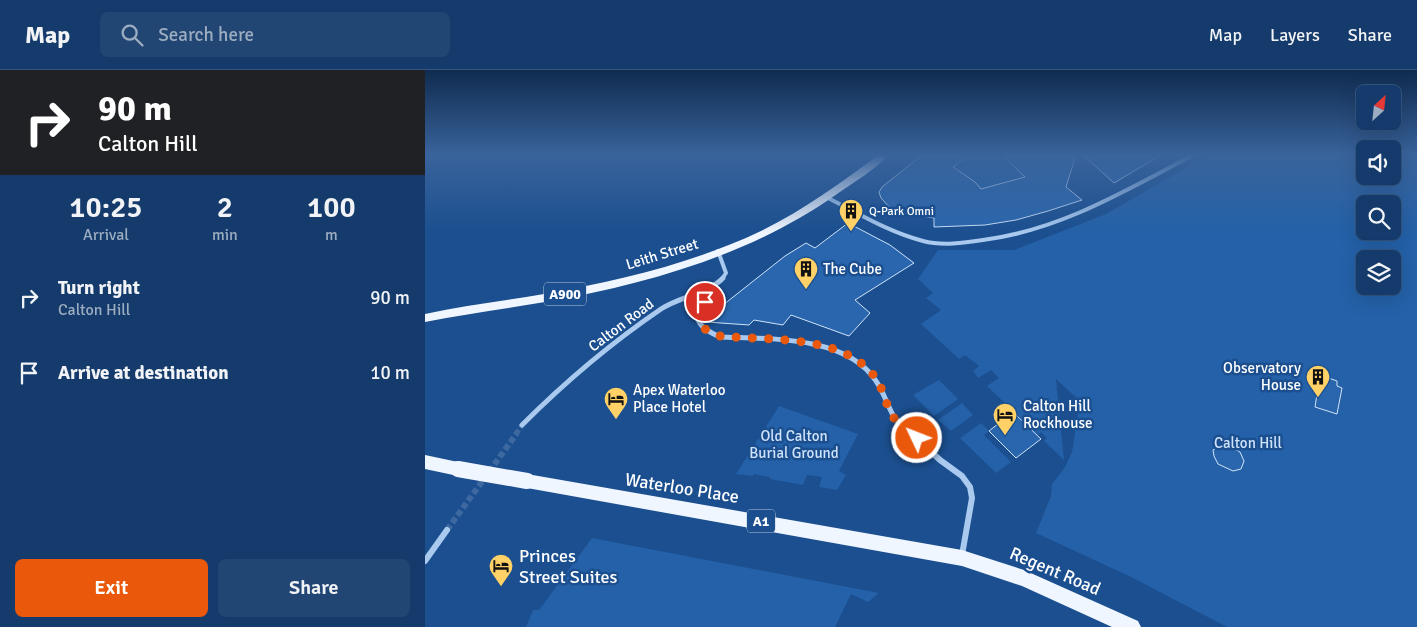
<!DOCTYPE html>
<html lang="en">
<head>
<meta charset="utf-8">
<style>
	body { margin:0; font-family:Signika,sans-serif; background:#214673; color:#f1f3f6; height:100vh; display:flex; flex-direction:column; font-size:19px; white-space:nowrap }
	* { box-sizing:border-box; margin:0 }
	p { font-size:16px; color:#9dadc1 }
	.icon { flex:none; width:28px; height:28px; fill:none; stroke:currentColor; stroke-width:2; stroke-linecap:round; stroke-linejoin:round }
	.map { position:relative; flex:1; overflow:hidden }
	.details { display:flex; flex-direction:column; background:#143b6b; width:425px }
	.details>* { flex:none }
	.hud { background:#202124; color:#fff; overflow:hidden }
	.needle { width:32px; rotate:27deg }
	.controls { position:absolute; left:931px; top:15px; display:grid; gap:10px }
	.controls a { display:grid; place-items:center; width:45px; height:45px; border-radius:8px; background:#143b6b; box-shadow:0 5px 20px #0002,0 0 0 1px #33557e; font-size:25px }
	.pin { position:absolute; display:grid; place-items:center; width:42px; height:42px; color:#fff; margin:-21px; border:2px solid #fff; border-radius:50%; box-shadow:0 1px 5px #0007 }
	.me { position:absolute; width:55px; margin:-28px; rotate:313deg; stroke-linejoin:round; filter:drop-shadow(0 0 4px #0008) }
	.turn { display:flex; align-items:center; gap:18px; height:105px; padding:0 15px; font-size:22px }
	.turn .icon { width:65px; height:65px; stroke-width:2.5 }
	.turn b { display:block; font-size:35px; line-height:42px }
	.eta { display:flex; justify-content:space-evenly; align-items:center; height:85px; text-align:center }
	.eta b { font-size:30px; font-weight:600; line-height:35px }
	.primary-button { display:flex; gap:10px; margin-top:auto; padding:10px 15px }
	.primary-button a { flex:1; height:58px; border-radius:8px; background:#ea580c; color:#fff; font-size:20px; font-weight:600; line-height:58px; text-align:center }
	.primary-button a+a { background:#214673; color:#f1f3f6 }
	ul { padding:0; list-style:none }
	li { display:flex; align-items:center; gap:15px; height:75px; padding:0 15px }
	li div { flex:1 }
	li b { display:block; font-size:19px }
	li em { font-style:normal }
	header { display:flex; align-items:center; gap:30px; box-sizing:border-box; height:70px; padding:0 25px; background:#143b6b; border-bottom:1px solid #33557e }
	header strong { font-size:24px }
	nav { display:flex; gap:28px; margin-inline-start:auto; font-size:18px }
	.search { width:350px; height:45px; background:#214673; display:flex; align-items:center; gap:12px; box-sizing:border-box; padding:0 18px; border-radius:8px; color:#9dadc1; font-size:19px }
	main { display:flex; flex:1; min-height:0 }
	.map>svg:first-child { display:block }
	.green { fill:#2461a8; fill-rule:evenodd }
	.building { fill:#2a66ad; stroke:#cfe3fa }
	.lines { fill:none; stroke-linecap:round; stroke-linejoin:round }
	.street-tunnel-far1 { stroke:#3d69a0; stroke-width:5; stroke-dasharray:5 2.5; stroke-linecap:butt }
	.street-tunnel { stroke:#3d69a0; stroke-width:6; stroke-dasharray:6 3; stroke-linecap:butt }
	.street-far2 { stroke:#a9c9ee; stroke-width:4 }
	.street-far1 { stroke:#a9c9ee; stroke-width:5 }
	.street { stroke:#a9c9ee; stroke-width:6 }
	.primary { fill:#f0f6ff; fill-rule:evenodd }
	.primary-bridge { stroke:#f0f6ff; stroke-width:16 }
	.route { stroke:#ea580c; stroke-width:9; stroke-dasharray:0 16.2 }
	.labels { text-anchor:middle; stroke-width:5; stroke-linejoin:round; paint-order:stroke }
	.far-poi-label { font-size:12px; fill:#fff; stroke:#1b4f8f; text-anchor:start }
	.shield { fill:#1b4f8f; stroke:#bbcadd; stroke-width:1 }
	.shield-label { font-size:14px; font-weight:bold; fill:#fff }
	.street-label { font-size:15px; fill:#fff; stroke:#1b4f8f }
	.poi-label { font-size:15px; fill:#fff; stroke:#1b4f8f; text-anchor:start }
	.park-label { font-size:15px; fill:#cfe3fa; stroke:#1b4f8f }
	.near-street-label { font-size:18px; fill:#fff; stroke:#1b4f8f }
	.near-poi-label { font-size:18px; fill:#fff; stroke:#1b4f8f; text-anchor:start }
</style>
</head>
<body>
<header>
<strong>Map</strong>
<div class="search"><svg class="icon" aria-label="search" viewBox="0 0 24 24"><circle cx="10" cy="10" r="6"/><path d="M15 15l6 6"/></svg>Search here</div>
<nav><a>Map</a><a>Layers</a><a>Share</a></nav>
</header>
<main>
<section class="details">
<div class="hud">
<div class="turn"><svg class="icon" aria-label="right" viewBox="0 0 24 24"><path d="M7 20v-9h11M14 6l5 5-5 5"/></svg><div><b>90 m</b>Calton Hill</div></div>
</div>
<div class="eta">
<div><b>10:25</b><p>Arrival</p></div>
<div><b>2</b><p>min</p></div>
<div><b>100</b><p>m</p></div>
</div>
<ul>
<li><svg class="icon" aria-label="right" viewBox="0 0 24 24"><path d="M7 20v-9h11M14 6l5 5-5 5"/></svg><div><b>Turn right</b><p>Calton Hill</p></div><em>90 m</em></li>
<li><svg class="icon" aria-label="arrive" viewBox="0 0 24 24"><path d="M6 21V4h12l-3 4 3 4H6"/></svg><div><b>Arrive at destination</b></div><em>10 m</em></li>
</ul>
<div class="primary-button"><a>Exit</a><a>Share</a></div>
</section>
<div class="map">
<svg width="992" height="557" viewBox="0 0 992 557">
	<rect width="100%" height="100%" fill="#1b4f8f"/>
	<!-- green -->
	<path class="green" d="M 543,85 L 577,85 L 600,107 L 556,119 L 539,104 L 526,99 Z
		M 783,85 L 940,85 L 940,106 L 968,106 L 968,85 L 992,85 L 992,557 L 802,557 L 706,507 L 611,463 L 626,426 L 627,414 L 640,397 L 647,382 L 653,343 L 658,334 L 631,309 L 639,390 L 619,371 L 622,368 L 616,362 L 613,365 L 562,316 L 574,308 L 566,300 L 553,308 L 548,301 L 554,296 L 540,285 L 534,289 L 496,254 L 516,240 L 501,228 L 508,223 L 493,209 L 513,180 L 589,180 L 681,144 ZM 940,134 L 968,134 L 968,161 L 940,161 ZM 940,189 L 968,189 L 968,216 L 940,216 Z
		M 514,310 L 533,329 L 509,346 L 488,325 Z
		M 537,333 L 548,345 L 526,361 L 513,350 Z
		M 354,336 L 433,364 L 414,401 L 421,405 L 412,420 L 394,417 L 397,407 L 382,405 L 378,415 L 345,409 L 345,407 L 329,404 L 328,406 L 311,404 Z
		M 556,353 L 564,361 L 559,365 L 586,392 L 571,403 L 535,368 Z
		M 167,468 L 454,523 L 443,532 L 426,524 L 410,557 L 101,557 L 108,540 L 114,540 Z"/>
	<!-- building -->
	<path class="building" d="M 497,85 L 543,85 L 528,97 L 550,112 L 556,119 L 600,107 L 577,85 L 651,85 L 641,117 L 657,130 L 623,141 L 591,150 L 560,155 L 509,157 L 509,148 L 468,141 L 456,128 L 454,122 L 457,117 Z
		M 658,85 L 736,85 L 689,113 Z
		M 423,153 L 465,175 L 489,193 L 430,230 L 445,243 L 424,266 L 366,245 L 358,255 L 329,250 L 324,255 L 282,252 L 298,235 L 360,186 L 381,173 L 390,178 Z
		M 895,305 L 912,311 L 912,316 L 917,318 L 912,344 L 890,337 Z
		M 588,342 L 616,369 L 591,388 L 564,361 Z
		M 796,375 L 805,376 L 815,382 L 819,391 L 816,399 L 808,401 L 793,394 L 789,386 L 788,380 Z"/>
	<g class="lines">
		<!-- street-tunnel-far1 -->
		<path class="street-tunnel-far1" d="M 91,364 L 97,355"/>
		<!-- street-tunnel -->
		<path class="street-tunnel" d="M 22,460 L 92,363"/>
		<!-- street-far2 -->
		<path class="street-far2" d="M 401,127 C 433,143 463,162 498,171 C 517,176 539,173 558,170 C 635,160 700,121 768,85
			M 293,181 L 301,203 L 297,209"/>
		<!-- street-far1 -->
		<path class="street-far1" d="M 279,219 L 281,228 L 272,247 C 275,258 285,262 295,267 C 343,269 421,265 451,311 C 458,321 462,334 468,345 C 472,352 481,358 487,364
			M 97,355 C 140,312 186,273 236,239 C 254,227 284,223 298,208"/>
		<!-- street -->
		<path class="street" d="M 486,363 L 515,390 L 537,406 L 545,417 L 547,428 L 537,485
			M 0,491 L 22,460"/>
		<!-- primary -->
		<path class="primary" d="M 454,85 L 463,85 C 450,100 429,112 412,124 C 326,185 222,214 120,232 C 80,239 40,244 0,252 L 0,244 C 39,235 80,231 119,224 C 193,211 269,193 336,161 C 379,140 416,112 454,85 Z
			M 0,385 L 33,392 L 38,394 L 40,399 L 38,404 L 33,406 L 0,399 Z
			M 102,404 L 537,480 L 599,500 L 713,551 L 716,557 L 687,557 L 597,516 L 537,496 L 102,418 L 97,416 L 95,411 L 97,406 Z"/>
		<!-- primary-bridge -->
		<path class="primary-bridge" d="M 33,399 L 102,411"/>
	</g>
	<!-- sky -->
	<linearGradient id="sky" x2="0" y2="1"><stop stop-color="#0f2b4f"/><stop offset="0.52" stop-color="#39639b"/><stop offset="1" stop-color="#39639b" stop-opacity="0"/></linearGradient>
	<rect width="992" height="163" fill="url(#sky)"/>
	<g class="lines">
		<!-- route -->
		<path class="route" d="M 280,232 L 272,244 C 273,257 283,262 295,266 C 343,271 421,263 452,310 C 459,321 461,337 469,348 C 476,355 485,362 492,368"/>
	</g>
	<!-- icons -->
	<defs>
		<symbol id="building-pin" viewBox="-11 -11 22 30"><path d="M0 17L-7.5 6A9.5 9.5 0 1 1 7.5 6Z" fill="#ffd166" stroke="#1b4f8f"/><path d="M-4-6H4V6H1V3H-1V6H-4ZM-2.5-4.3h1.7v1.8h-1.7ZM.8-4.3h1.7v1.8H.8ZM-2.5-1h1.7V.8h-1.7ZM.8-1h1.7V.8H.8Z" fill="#111"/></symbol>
		<symbol id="hotel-pin" viewBox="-11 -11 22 30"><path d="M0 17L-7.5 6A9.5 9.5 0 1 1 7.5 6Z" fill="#ffd166" stroke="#1b4f8f"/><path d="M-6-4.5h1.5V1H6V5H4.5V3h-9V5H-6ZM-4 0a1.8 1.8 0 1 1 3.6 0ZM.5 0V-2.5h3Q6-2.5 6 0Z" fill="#111"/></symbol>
	</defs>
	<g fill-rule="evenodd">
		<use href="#building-pin" x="412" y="127" width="28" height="38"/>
		<use href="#building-pin" x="367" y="185" width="28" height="38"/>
		<use href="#building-pin" x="879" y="293" width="28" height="38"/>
		<use href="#hotel-pin" x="177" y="315" width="28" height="38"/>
		<use href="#hotel-pin" x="566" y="331" width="28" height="38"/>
		<use href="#hotel-pin" x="62" y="482" width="28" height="38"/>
	</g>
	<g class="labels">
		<!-- far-poi labels -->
		<g class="far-poi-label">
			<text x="444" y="145">Q-Park Omni</text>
		</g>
		<!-- shield labels -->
		<g class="shield">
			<rect x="119" y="212.5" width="42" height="23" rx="4"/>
			<rect x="322" y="439.5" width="28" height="23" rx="4"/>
		</g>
		<g class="shield-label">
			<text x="140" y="229">A900</text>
			<text x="336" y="456">A1</text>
		</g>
		<!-- street labels -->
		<g class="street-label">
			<text transform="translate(237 184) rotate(-17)" y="5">Leith Street</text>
			<text transform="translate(196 255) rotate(-37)" y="5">Calton Road</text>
		</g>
		<!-- poi labels -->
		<g class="poi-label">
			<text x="398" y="204">The Cube</text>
			<text x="876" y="303" text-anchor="end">Observatory<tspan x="876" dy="17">House</tspan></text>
			<text x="208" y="325">Apex Waterloo<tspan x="208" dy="17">Place Hotel</tspan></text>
			<text x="598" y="341">Calton Hill<tspan x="598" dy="17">Rockhouse</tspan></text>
		</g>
		<!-- park labels -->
		<g class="park-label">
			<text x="369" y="371">Old Calton<tspan x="369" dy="17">Burial Ground</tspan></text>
			<text x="823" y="378">Calton Hill</text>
		</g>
		<!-- near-street labels -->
		<g class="near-street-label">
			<text transform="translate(257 418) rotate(9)" y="6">Waterloo Place</text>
			<text transform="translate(630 501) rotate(23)" y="6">Regent Road</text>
		</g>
		<!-- near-poi labels -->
		<g class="near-poi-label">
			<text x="94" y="492">Princes<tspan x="94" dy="21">Street Suites</tspan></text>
		</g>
	</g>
</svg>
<div class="controls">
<a><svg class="needle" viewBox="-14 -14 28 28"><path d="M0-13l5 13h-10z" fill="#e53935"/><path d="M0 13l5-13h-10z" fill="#9dadc1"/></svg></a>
<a><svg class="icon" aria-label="sound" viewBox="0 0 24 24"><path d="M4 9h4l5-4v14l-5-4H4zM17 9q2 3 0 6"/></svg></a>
<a><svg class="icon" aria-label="search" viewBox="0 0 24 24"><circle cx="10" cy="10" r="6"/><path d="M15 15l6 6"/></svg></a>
<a><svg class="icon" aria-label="layers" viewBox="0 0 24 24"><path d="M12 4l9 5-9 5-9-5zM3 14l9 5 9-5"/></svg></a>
</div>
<div class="pin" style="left:280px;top:232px;background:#d93025"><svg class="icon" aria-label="arrive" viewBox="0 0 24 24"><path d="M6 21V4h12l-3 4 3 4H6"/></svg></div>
<svg class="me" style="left:492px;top:368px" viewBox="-20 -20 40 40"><circle r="17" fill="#ea580c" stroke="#fff" stroke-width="3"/><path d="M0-11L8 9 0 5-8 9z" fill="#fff"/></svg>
</div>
</main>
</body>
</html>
